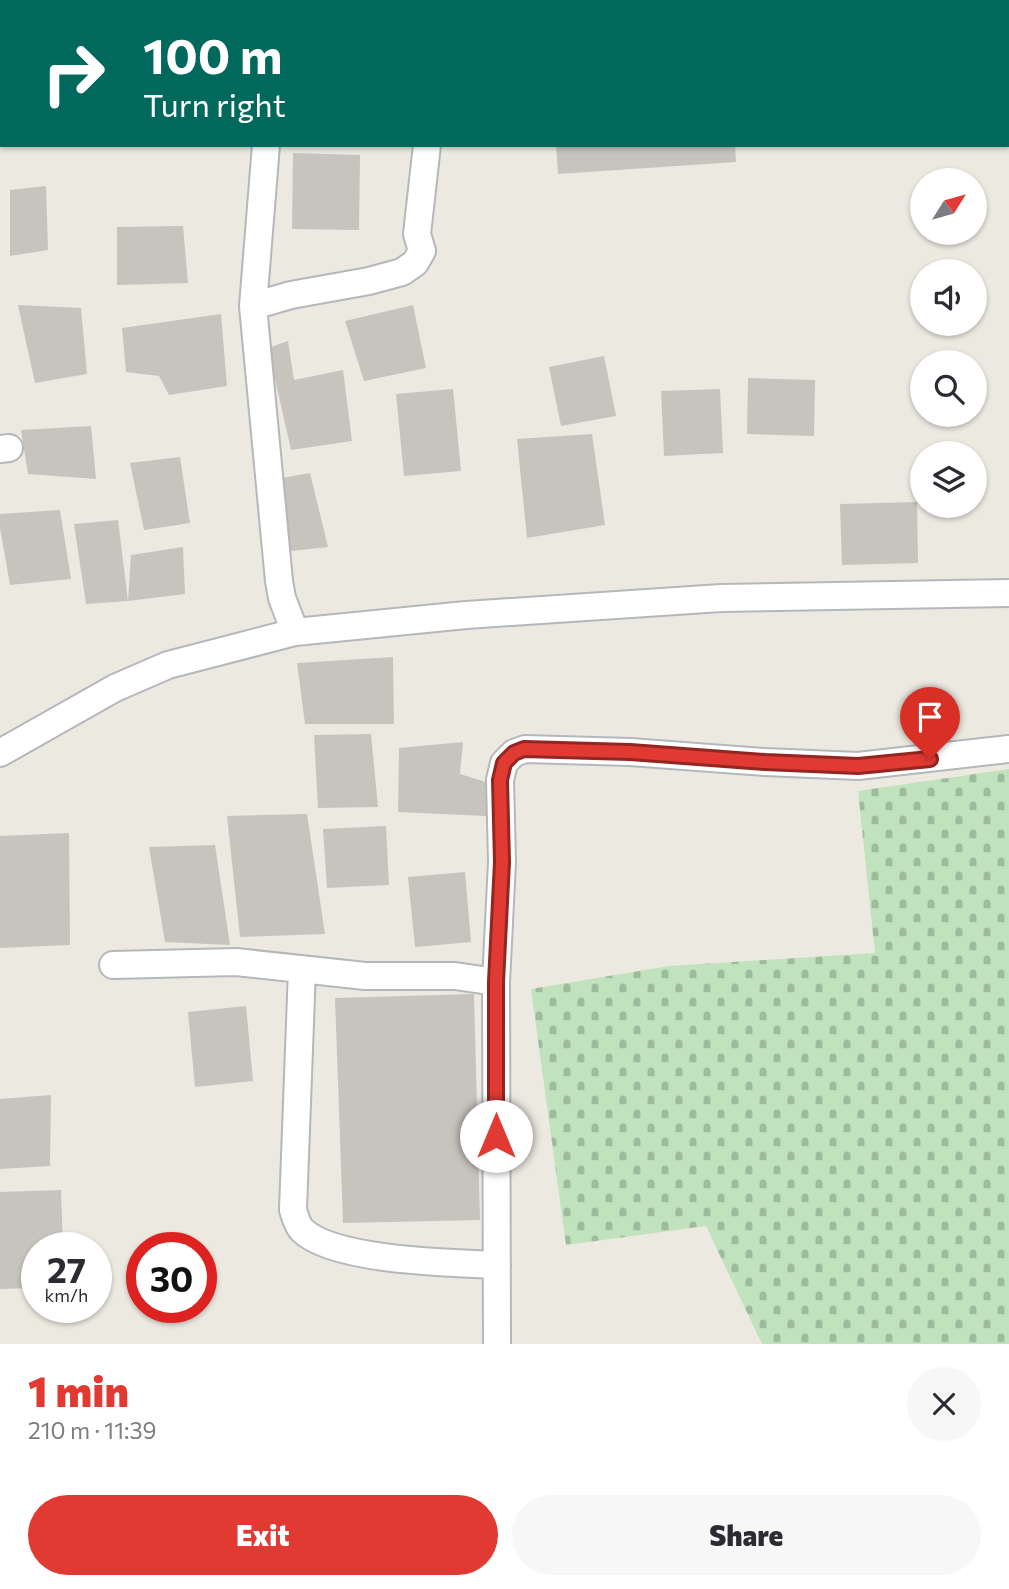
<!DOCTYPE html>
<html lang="en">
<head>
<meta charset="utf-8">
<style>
	body { margin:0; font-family:Commissioner,sans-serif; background:#f7f7f7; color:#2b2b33; height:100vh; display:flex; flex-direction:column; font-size:26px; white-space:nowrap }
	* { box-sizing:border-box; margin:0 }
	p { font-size:23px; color:#7c7c81 }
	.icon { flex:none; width:38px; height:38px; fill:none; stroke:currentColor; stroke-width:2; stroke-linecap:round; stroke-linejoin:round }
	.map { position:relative; height:1344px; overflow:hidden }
	.details { display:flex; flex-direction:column; background:#fff; flex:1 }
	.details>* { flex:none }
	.top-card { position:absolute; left:0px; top:0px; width:1010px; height:147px; box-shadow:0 2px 5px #0004; background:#00695c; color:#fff; overflow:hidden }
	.needle { width:46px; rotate:53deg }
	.controls { position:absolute; left:910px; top:168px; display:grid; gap:14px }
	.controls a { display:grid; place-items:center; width:77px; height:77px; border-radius:50%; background:#fff; box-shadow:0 2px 5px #0004; font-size:35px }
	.speed { position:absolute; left:21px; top:1232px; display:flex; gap:14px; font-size:35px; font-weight:700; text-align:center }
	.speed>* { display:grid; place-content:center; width:91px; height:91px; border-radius:50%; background:#fff; box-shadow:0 2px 5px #0004; line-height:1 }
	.speed small { font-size:18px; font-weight:400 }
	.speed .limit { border:10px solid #d22; background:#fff; color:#111 }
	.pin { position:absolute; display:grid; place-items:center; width:60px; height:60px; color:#fff; margin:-72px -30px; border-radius:50% 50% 50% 0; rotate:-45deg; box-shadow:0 0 7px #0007 }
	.pin .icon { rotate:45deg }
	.me { position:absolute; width:77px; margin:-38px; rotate:0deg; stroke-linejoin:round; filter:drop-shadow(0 0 5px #0008) }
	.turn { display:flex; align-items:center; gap:24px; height:147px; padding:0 28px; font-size:32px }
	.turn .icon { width:91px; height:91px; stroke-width:2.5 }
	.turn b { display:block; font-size:49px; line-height:60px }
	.round { display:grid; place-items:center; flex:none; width:74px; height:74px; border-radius:37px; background:#f7f7f7 }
	.headline { display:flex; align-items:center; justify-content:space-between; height:119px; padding:0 28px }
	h1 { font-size:42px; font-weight:800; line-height:52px; color:#e03a33 }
	.primary-button { display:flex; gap:14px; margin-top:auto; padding:14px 28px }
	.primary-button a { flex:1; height:80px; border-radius:42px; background:#e03a33; color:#fff; font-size:28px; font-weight:800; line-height:80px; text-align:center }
	.primary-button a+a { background:#f7f7f7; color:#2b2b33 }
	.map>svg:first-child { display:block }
	.cemetery { fill:url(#cemetery-stones) }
	.building { fill:#c7c4be }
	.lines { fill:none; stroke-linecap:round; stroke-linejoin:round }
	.minor-casing { stroke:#b4b7bb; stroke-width:30 }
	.minor { stroke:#fff; stroke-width:26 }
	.route-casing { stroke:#922621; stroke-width:18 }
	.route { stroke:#e03a33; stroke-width:12 }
</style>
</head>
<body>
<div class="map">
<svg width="1009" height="1344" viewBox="0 0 1009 1344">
	<defs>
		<pattern id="cemetery-stones" width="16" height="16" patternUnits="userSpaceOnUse" patternTransform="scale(1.75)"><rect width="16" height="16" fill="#c0e3be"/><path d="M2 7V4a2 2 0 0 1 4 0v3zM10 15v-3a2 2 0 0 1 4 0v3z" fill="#9fbb9e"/></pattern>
	</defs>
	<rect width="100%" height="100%" fill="#ece9e1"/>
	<!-- cemetery -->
	<path class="cemetery" d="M 1009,769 L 1009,1344 L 762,1344 L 706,1226 L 566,1245 L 531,989 L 669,966 L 875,953 L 858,791 Z"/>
	<!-- building -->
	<path class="building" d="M 556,145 L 735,145 L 736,162 L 558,174 Z
		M 293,153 L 360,155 L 359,230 L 292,229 Z
		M 46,186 L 48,250 L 10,256 L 10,190 Z
		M 183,226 L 188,283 L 117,285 L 117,227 Z
		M 18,305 L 81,308 L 87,374 L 35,383 Z
		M 413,305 L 426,368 L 364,381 L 345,321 Z
		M 221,314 L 227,386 L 169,395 L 159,376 L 126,372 L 122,328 Z
		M 288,341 L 294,380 L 343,370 L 352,441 L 291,450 L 268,348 Z
		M 604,356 L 616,416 L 561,426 L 549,367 Z
		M 748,378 L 815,380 L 814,436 L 747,434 Z
		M 453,389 L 461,471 L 404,476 L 396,394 Z
		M 720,389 L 723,453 L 664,456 L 661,391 Z
		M 91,426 L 96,479 L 28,474 L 21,430 Z
		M 592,434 L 605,525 L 527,538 L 517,439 Z
		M 180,457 L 190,523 L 144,530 L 130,463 Z
		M 310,473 L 328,547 L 291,551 L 282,478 Z
		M 917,502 L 918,563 L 842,565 L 840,504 Z
		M 60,510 L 71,579 L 10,585 L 0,528 L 0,514 Z
		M 118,520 L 128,601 L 86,604 L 74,524 Z
		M 183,547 L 185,594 L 128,601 L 131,555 Z
		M 393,657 L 394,724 L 305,724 L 297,663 Z
		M 371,734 L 378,807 L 318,808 L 314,735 Z
		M 463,742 L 460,774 L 486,782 L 486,816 L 398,812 L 399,748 Z
		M 307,814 L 325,934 L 240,937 L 227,816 Z
		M 386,826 L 389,885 L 327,888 L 323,829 Z
		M 69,833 L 70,945 L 0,948 L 0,836 Z
		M 215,845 L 230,945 L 165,942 L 149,847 Z
		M 465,872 L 471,942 L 415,947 L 408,877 Z
		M 474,994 L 480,1220 L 343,1223 L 335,998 Z
		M 246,1006 L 253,1081 L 195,1087 L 188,1012 Z
		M 51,1095 L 50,1166 L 0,1169 L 0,1099 Z
		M 61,1190 L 63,1248 L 37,1248 L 37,1288 L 0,1289 L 0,1192 Z"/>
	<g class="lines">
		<defs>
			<path id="minor" d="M 717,2 L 718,0
				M 266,145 L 253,306 L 279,581 L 282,598 L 295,632
				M 253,306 L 291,295 L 369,281 L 402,272 L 415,263 L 422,251 L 417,234 L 427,145
				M 0,449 L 9,448
				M 0,753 L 115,688 L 168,665 L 295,632 L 466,615 L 721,598 L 1009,593
				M 113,965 L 236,962 L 365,976 L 455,976 L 496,982 L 502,862 L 500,780 L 504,763 L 514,753 L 525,749 L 630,752 L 765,762 L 858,766 L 1009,749
				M 302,969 L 293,1210 C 295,1216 297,1225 302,1230 C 333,1261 452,1263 497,1265
				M 496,982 L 497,1344"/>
		</defs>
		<!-- minor casing -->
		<use href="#minor" class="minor-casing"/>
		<!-- minor -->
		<use href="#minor" class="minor"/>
	</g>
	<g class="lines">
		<defs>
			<path id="route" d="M 496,1136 L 496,982 L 502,862 L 500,780 L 504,763 L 514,753 L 524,749 L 630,752 L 765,762 L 858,766 L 930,759"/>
		</defs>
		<!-- route casing -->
		<use href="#route" class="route-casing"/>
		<!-- route -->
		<use href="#route" class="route"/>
	</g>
</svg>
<div class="controls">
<a><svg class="needle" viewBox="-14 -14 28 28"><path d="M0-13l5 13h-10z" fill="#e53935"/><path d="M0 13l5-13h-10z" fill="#7c7c81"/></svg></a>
<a><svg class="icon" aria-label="sound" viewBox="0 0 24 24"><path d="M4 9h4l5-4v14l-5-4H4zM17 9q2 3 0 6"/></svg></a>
<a><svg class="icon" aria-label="search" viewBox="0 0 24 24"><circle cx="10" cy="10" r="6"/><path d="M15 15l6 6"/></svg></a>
<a><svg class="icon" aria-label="layers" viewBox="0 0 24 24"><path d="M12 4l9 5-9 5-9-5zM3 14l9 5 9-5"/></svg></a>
</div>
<div class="speed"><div>27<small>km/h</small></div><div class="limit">30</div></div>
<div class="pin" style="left:930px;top:759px;background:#d93025"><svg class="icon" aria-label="arrive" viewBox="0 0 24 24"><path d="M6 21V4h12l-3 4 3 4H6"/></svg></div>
<svg class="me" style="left:496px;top:1136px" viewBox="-20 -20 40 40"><circle r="19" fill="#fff"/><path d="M0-13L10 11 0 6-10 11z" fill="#e03a33"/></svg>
<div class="top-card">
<div class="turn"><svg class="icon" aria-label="right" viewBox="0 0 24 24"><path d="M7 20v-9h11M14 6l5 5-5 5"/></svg><div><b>100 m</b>Turn right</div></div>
</div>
</div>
<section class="details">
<div class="headline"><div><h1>1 min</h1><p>210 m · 11:39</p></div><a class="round"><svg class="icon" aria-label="close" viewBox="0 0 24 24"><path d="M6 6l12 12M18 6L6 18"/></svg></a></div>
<div class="primary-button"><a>Exit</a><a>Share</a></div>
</section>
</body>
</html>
